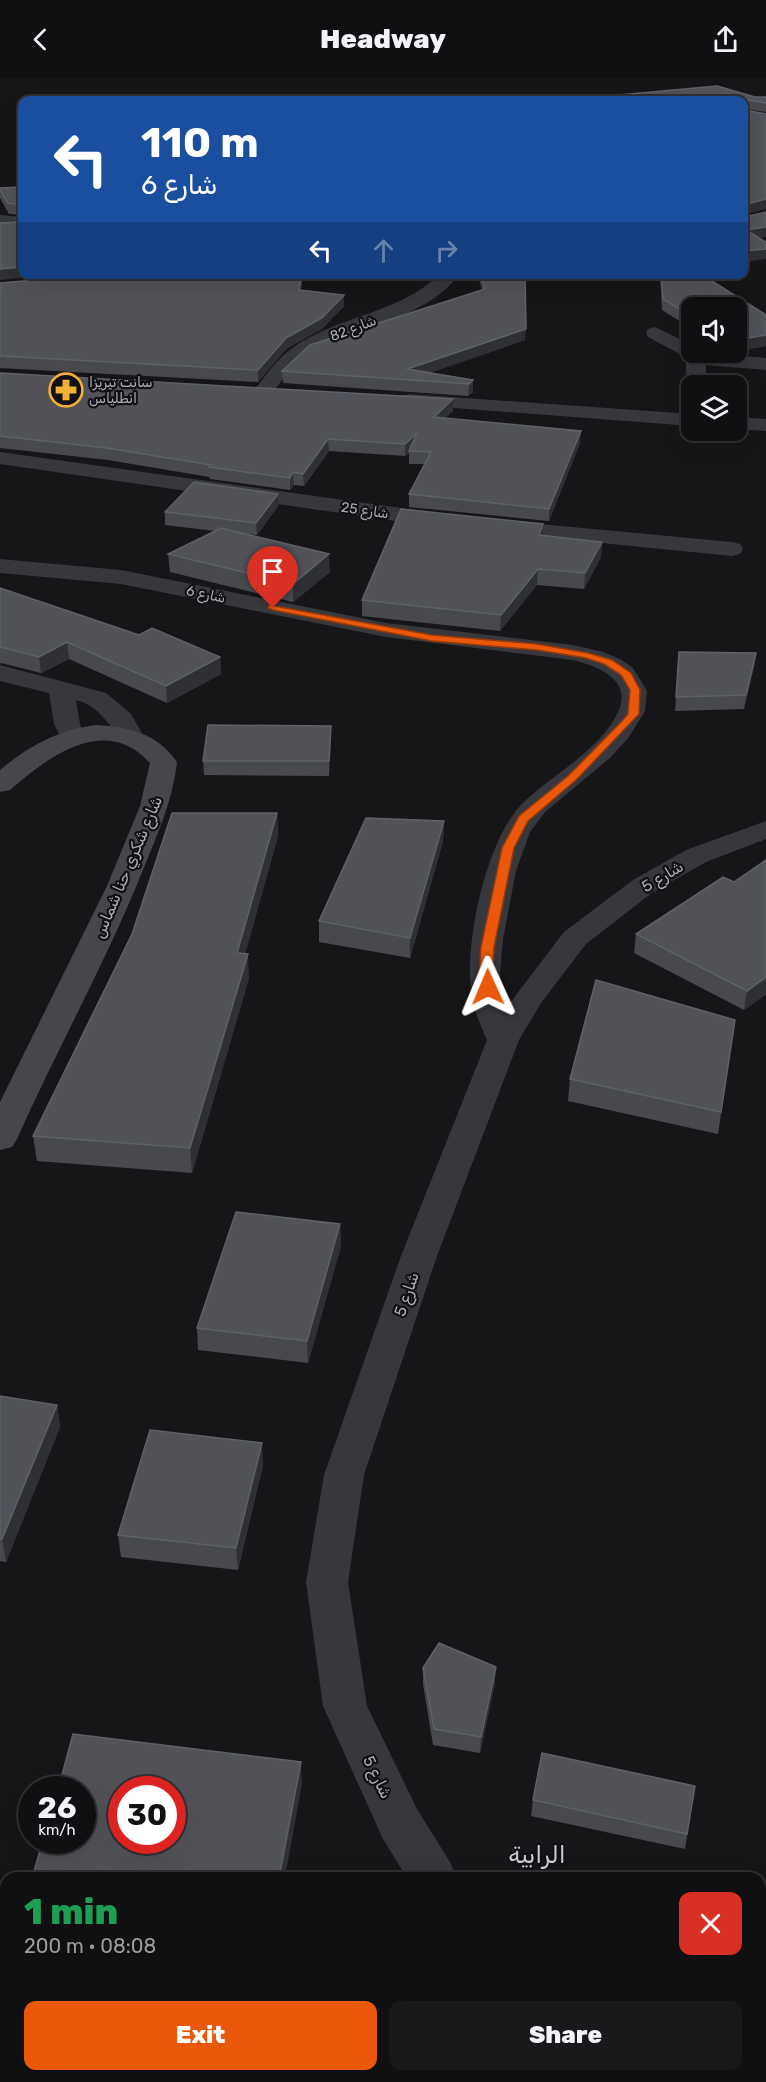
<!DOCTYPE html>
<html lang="en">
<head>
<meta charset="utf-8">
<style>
	body { margin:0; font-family:Rubik,"Noto Naskh Arabic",sans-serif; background:#19191b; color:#f1f3f6; height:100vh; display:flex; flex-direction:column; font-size:22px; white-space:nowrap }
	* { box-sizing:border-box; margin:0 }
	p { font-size:20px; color:#9c9d9f }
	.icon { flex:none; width:33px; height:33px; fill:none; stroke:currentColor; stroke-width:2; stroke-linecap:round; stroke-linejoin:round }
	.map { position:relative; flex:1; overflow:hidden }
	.panel { position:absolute; left:0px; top:1794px; width:766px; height:210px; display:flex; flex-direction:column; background:#101012; border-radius:18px 18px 0 0; box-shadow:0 6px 24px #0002,0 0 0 2px #303032 }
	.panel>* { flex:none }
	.hud { position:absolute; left:18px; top:18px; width:730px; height:183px; border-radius:12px; box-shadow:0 6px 24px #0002,0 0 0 2px #303032; background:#1a4fa0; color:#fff; overflow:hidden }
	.controls { position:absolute; left:681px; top:219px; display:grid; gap:12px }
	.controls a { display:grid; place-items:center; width:66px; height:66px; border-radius:12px; background:#101012; box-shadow:0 6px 24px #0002,0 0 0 2px #303032; font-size:30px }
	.speed { position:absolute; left:18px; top:1698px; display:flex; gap:12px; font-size:30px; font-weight:700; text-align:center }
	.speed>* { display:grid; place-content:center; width:78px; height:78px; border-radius:50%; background:#101012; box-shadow:0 6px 24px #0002,0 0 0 2px #303032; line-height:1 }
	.speed small { font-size:15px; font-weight:400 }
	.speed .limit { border:9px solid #d22; background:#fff; color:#111 }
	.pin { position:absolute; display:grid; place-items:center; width:51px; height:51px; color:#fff; margin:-62px -26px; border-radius:50% 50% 50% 0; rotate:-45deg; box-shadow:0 0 6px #0007 }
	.pin .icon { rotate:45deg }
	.me { position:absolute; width:66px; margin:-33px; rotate:359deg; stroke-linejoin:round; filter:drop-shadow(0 0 4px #0008) }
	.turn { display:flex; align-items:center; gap:21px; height:126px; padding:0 24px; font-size:27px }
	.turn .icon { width:78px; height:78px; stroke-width:2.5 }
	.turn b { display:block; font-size:42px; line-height:51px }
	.lanes { display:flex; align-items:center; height:57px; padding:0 24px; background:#0003; justify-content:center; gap:30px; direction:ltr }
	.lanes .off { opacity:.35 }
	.round { display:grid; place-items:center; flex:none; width:63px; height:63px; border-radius:12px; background:#19191b }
	.head { display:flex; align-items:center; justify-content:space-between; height:102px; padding:0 24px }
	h1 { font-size:36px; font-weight:800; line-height:45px; color:#1e9e55 }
	.action { display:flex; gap:12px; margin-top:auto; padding:12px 24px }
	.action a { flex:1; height:69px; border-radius:12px; background:#ea580c; color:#fff; font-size:24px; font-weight:800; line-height:69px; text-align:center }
	.action a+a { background:#19191b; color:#f1f3f6 }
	header { display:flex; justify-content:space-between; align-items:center; height:78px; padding:0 24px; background:#101012; font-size:27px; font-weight:800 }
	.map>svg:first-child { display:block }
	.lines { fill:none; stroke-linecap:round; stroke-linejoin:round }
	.street { fill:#37383d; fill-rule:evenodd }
	.secondary { fill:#45474d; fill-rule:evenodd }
	.wall { fill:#47494d }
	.shaded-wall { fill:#2f3033 }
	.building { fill:#525359; stroke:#5f6168; stroke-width:1.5; fill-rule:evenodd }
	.route { fill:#ea580c; stroke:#983908; stroke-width:1.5 }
	.labels { text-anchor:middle; stroke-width:4.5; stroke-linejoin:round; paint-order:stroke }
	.far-street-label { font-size:14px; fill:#a8adb8; stroke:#111113 }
	.far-poi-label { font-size:14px; fill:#a8adb8; stroke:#111113; text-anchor:start }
	.street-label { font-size:16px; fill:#a8adb8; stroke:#111113 }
	.near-quarter-label { font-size:24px; fill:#c9ccd4; stroke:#111113 }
</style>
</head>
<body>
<header><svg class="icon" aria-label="back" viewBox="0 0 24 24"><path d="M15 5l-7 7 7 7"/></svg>Headway<svg class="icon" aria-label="share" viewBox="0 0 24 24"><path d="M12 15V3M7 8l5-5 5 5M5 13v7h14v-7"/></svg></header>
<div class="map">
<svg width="766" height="2004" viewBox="0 0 766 2004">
	<rect width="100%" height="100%" fill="#161618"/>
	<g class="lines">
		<!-- street -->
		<path class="street" d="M 0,137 L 22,139 L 22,149 L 0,147 Z
			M 440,196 L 459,196 C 424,245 356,244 308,276 C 293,286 282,302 271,317 L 257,317 L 254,313 C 265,298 276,282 291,271 C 337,237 398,237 440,196 Z
			M 655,249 L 692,267 L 692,274 L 766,280 L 766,292 L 706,287 L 706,308 L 692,308 L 692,313 L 689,312 L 686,308 L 686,282 L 680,276 L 648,259 L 646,255 L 648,251 Z
			M 409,316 L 692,336 L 692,348 L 402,326 L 399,322 L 402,318 Z
			M 736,339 L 766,341 L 766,353 L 736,351 Z
			M 0,374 L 444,436 L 452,438 L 455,443 L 452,448 L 444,450 L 0,386 Z
			M 498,442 L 732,464 L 740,466 L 743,471 L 740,476 L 732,478 L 490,454 L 487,449 L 490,444 Z
			M 0,481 L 121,492 L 386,545 L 573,567 L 603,574 L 620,581 L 633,590 L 647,613 L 645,633 L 629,659 L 610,680 L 545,734 L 530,754 L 516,793 L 503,861 L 500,896 L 506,930 L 564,854 L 633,802 L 686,772 L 766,743 L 766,761 L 706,784 L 653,814 L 586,866 L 541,925 L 519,962 L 437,1178 L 364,1397 L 348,1504 L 367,1628 L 417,1731 L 450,1784 L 457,1800 L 407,1800 L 383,1761 L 323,1628 L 306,1504 L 324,1397 L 401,1178 L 487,962 C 477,941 470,919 470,896 C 469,847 489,755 526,722 C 554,696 602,670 618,634 C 633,602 598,588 573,582 L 386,559 L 121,506 L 0,495 Z
			M 0,587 L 106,615 L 131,636 L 144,659 L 140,665 L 131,667 L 122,665 C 109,646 99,628 76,622 L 80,646 L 85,658 L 81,664 L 72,666 L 63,664 L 54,646 L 49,615 L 0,603 Z
			M 514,1998 L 567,1998 L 569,2004 L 517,2004 Z"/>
		<!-- secondary -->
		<path class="secondary" d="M 96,647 C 129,649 157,655 177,684 C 173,722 157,757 143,792 C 106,884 57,971 17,1061 L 12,1069 L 0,1072 L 0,1024 L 107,808 L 140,728 L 150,685 C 105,635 48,679 10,712 L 0,714 L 0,692 C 29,668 58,652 96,647 Z
			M 0,1961 L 6,1962 L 6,1998 L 83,1998 L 85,2004 L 0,2004 Z"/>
	</g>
	<!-- wall -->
	<path class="wall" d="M 755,19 L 766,19 L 766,34 L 744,31 L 744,22 L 564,22 Z
		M 22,109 L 22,137 L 9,136 L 0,120 L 0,110 Z
		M 95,196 L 303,196 L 301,212 L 344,217 L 344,228 L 322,251 L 286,271 L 258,304 L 0,290 L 0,205 L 84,198 Z
		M 478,196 L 525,196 L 525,262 L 429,295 L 473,302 L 473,314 L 468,318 L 283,305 L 282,293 L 482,212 Z
		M 660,196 L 701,196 L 766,237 L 766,268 L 736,273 L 736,230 L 692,230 L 692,251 L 662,232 Z
		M 0,295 L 453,321 L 453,333 L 445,340 L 580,365 L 549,443 L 409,429 L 409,416 L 425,386 L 409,386 L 409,375 L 405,378 L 329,373 L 304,408 L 294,407 L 290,412 L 210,401 L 209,399 L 108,382 L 0,370 Z
		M 278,428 L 257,457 L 247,456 L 330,494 L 293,524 L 170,494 L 168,476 L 215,453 L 165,447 L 165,434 Z
		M 543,446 L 542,457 L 602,464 L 601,479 L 584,511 L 537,507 L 500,553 L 362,538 L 362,522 Z
		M 0,510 L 139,557 L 220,579 L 221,596 L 167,625 L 69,581 L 41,595 L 1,585 L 0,586 Z
		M 756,575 L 754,589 L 744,631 L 675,633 L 678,588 Z
		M 331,648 L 329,698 L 204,697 L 203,683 Z
		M 277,735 L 278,758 L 245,876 L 249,900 L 192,1095 L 37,1083 L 33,1058 Z
		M 444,743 L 443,763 L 410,880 L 319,864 L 319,843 Z
		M 766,782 L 766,916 L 744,932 L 634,875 L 636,856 L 734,804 Z
		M 735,942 L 718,1056 L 568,1023 L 570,1001 Z
		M 340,1146 L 341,1168 L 308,1285 L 198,1272 L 197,1250 Z
		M 0,1318 L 57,1327 L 60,1349 L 6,1484 L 0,1483 Z
		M 263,1387 L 238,1492 L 121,1479 L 118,1457 Z
		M 423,1590 L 495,1605 L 480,1675 L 433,1667 L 423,1606 Z
		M 695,1708 L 685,1771 L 531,1738 L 533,1722 Z"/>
	<!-- shaded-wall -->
	<path class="shaded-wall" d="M 766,121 L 766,131 L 744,137 L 744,127 Z
		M 766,149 L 766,159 L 745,163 L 746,152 Z
		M 766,171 L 766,181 L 744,184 L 744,173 Z
		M 22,189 L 22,196 L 58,196 L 0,202 L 0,191 Z
		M 302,196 L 303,196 L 299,223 L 299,212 Z
		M 344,217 L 344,228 L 322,251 L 286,271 L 258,304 L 258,292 L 286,260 Z
		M 526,251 L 525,262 L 407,303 L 407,291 Z
		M 766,257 L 766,268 L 736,273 L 736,262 Z
		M 473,302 L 473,314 L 468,318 L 469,306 Z
		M 453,321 L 453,333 L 434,351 L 434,339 Z
		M 581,353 L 580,365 L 549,443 L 549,431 Z
		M 417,355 L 417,367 L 405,378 L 405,366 Z
		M 328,361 L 329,373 L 304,408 L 303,396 Z
		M 293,394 L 294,407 L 290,412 L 290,400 Z
		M 278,416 L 278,428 L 257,457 L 256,445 Z
		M 543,446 L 542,461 L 539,457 Z
		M 602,464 L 601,479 L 584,511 L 585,495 Z
		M 329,476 L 330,494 L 293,524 L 293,506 Z
		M 538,491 L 537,507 L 500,553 L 501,537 Z
		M 67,564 L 69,581 L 41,595 L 39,579 Z
		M 756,575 L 754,589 L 744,631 L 746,617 Z
		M 220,579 L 221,596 L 167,625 L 166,608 Z
		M 331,648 L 331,662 L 329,698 L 329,683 Z
		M 277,735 L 278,758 L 239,898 L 237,875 Z
		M 444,743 L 443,763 L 410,880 L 410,860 Z
		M 248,876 L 249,900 L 192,1095 L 190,1070 Z
		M 766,899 L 766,916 L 744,932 L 747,913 Z
		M 340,1146 L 341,1168 L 308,1285 L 307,1263 Z
		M 57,1327 L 60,1349 L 6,1484 L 2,1461 Z
		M 262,1365 L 263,1387 L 238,1492 L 236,1470 Z
		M 496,1589 L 495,1605 L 480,1675 L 481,1659 Z
		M 301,1684 L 302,1706 L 285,1800 L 279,1800 Z"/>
	<!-- building -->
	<path class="building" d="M 717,8 L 755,19 L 766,19 L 766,25 L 743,21 L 743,22 L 564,22 Z
		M 744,32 L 766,36 L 766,121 L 744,127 Z
		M 22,109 L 22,127 L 8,125 L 0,112 L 0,110 Z
		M 766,134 L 766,149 L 746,152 L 766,164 L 766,171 L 744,173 L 744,139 Z
		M 22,139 L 22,189 L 0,191 L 0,145 L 18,144 L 16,140 Z
		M 95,196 L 302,196 L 299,212 L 344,217 L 322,240 L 286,260 L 258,292 L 0,278 L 0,205 L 84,198 Z
		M 481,196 L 525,196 L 526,251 L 407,291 L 473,302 L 469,306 L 282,293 L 310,267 L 485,211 Z
		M 661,196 L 701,196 L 766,237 L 766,257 L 736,262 L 736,230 L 692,230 L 692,239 L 663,221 Z
		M 0,295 L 453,321 L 434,339 L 581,353 L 549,431 L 409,416 L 431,374 L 409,373 L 417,355 L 405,366 L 328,361 L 303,396 L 293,394 L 290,400 L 209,389 L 211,387 L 107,370 L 0,358 Z
		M 194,404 L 278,416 L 256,445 L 165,434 Z
		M 401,431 L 543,446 L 539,457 L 602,464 L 585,495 L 538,491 L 501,537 L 362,522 Z
		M 221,450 L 329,476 L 293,506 L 168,476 Z
		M 0,510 L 139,557 L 152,550 L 220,579 L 166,608 L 67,564 L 39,579 L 0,569 Z
		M 679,574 L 756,575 L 746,617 L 676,619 Z
		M 208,647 L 331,648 L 329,683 L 203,683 Z
		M 172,735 L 277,735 L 237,875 L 248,876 L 190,1070 L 33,1058 L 132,856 Z
		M 366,740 L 444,743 L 410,860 L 319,843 Z
		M 766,782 L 766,899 L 747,913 L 636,856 L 723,799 L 734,804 Z
		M 596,902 L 735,942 L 721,1034 L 570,1001 Z
		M 236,1134 L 340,1146 L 307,1263 L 197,1250 Z
		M 0,1318 L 57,1327 L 2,1461 L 0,1461 Z
		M 150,1352 L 262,1365 L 236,1470 L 118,1457 Z
		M 439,1565 L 496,1589 L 481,1659 L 434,1651 L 423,1590 Z
		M 73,1656 L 301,1684 L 279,1800 L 32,1800 L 43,1762 L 82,1762 L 82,1712 L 58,1712 ZM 122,1712 L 172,1712 L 172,1762 L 122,1762 Z
		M 542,1675 L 695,1708 L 687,1756 L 533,1722 Z"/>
	<!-- route -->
	<path class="route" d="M 269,527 L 432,557 L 537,566 L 588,575 L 612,582 L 631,595 L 640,612 L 639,636 L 576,702 L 528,743 L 514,770 L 494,869 L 492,912 L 483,912 L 479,896 L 481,869 L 502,770 L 519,738 L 568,698 L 622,643 L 628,636 L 630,612 L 621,597 L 604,586 L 586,580 L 537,572 L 432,563 L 273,532 L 268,530 Z"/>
	<!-- icons -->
	<defs>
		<symbol id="pharmacy-ring" viewBox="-11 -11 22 22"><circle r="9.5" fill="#111113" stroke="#f2b134" stroke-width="1.5"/><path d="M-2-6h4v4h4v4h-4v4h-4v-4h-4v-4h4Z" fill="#f2b134"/></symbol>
	</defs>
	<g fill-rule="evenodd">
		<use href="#pharmacy-ring" x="47" y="293" width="38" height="38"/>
	</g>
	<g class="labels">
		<!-- far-street labels -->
		<g class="far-street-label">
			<text transform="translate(353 250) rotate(-21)" y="5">شارع 82</text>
			<text transform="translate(365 432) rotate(8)" y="5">شارع 25</text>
			<text transform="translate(206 516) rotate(12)" y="5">شارع 6</text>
		</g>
		<!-- far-poi labels -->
		<g class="far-poi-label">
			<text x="89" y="309">سانت تيريزا<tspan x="89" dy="16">انطلياس</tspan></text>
		</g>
		<!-- street labels -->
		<g class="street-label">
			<text transform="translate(127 789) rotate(-67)" y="6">شارع شكري حنا شماس</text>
			<text transform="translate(662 798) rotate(-31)" y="6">شارع 5</text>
			<text transform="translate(406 1216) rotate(-71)" y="6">شارع 5</text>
			<text transform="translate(378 1699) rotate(64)" y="6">شارع 5</text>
		</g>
		<!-- near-quarter labels -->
		<g class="near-quarter-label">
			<text x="537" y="1785">الرابية</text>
		</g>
	</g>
</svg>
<div class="controls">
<a><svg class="icon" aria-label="sound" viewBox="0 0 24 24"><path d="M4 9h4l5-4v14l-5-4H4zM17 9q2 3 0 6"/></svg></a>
<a><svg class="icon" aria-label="layers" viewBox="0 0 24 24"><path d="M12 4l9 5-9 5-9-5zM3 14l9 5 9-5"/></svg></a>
</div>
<div class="speed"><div>26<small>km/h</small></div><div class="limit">30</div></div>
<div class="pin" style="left:273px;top:530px;background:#d93025"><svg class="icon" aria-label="arrive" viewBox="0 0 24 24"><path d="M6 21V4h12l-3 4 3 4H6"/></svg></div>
<svg class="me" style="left:488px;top:909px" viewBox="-20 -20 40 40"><path d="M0-17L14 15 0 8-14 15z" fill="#ea580c" stroke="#fff" stroke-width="4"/></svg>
<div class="hud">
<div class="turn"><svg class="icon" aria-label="left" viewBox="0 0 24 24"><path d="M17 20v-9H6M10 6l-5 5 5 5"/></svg><div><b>110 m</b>شارع 6</div></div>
<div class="lanes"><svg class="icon" aria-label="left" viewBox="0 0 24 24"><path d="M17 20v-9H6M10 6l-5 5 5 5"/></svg><svg class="icon off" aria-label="ahead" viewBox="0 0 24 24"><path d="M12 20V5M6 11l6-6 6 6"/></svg><svg class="icon off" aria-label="right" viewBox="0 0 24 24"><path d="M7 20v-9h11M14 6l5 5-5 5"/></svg></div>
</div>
<section class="panel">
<div class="head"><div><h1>1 min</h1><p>200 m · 08:08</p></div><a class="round" style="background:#d93025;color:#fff"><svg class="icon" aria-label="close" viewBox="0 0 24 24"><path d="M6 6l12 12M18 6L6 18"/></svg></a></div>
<div class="action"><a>Exit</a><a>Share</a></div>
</section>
</div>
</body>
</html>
